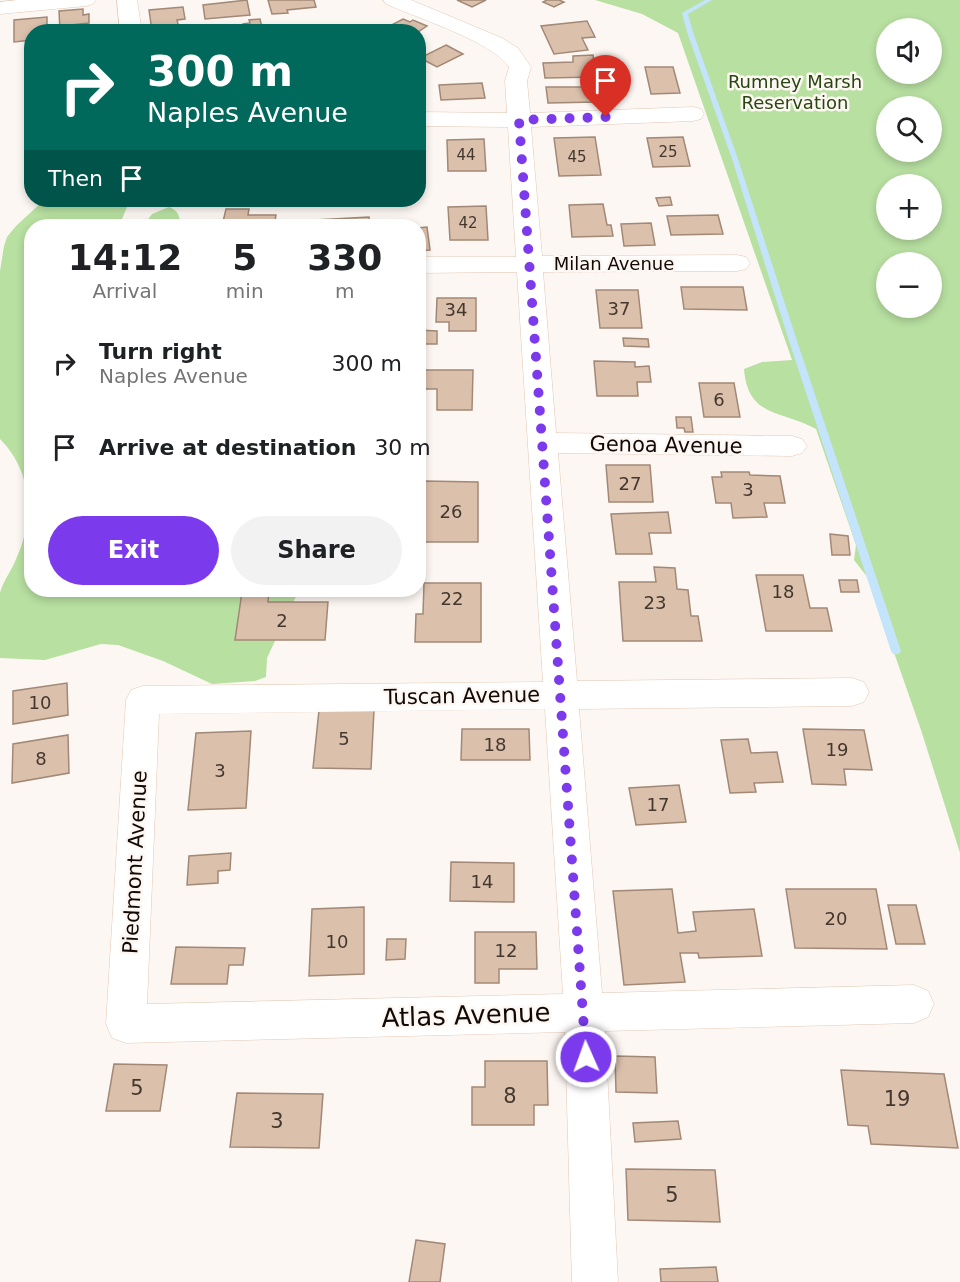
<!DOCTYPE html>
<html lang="en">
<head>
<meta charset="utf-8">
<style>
	body { margin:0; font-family:"DejaVu Sans",sans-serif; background:#f2f2f2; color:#202124; height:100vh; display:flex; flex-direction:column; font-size:22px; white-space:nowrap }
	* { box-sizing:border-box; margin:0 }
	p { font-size:20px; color:#757577 }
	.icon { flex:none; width:33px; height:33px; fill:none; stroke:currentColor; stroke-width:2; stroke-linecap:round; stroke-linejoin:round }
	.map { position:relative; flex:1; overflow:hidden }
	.panel { position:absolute; left:24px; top:219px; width:402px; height:378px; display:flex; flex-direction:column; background:#fff; border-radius:24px; box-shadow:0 3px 9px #0003 }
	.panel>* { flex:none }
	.guide { position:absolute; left:24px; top:24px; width:402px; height:183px; border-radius:24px; box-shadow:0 3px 9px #0003; background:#00695c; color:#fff; overflow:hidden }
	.controls { position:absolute; left:876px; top:18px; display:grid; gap:12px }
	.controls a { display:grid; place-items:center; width:66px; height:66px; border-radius:50%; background:#fff; box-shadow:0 3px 9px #0003; font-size:30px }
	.pin { position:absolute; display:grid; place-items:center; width:51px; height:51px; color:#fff; margin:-62px -26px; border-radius:50% 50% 50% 0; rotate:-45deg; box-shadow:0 0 6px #0007 }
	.pin .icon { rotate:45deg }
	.me { position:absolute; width:66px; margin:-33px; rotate:358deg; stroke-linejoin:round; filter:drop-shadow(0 0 4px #0008) }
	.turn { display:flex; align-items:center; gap:21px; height:126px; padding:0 24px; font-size:27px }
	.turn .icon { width:78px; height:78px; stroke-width:2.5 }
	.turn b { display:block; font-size:42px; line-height:51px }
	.then { display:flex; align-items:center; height:57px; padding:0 24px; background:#0003; gap:12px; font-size:22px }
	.eta { display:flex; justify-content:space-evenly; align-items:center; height:102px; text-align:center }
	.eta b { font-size:36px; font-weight:800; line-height:42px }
	.primary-button { display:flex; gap:12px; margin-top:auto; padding:12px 24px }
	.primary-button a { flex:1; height:69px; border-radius:36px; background:#7c3aed; color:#fff; font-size:24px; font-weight:800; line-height:69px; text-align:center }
	.primary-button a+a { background:#f2f2f2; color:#202124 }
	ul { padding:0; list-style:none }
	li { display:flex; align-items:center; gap:18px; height:84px; padding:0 24px }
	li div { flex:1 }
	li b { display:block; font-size:22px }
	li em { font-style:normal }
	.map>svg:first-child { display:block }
	.green { fill:#b8e0a1; fill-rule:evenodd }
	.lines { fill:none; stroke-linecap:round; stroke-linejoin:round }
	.stream { fill:#c3e4fa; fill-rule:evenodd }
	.building { fill:#dbc0ac; stroke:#a28876; stroke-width:1.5 }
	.street-casing { stroke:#e2c7b3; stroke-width:1 }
	.street { fill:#fff; fill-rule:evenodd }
	.route { stroke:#7c3aed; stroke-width:10; stroke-dasharray:0 18 }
	.labels { text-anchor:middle; stroke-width:5; stroke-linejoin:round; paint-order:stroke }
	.far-number-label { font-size:15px; fill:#44372e }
	.far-park-label { font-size:18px; fill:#284610; stroke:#fdf7f3 }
	.far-street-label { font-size:18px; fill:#120904; stroke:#fdf7f3 }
	.number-label { font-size:18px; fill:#44372e }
	.street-label { font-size:21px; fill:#120904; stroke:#fdf7f3 }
	.near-number-label { font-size:21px; fill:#44372e }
	.near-street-label { font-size:26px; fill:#120904; stroke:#fdf7f3 }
</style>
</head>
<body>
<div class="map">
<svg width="960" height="1282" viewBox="0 0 960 1282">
	<rect width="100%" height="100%" fill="#fdf7f3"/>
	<!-- green -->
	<path class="green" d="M 595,0 L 960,0 L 960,853 L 921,730 L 868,578 L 854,560 L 856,545 L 816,429 C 781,410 748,418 744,369 L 762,362 L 792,360 L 678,33 L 642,14 ZM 886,28 L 932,28 L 932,74 L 886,74 ZM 932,106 L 932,152 L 886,152 L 886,106 ZM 932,184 L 932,230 L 886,230 L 886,184 ZM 932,262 L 932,308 L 886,308 L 886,262 Z
		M 57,200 L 130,200 L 119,226 L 32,226 L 32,590 L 299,590 L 267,658 L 266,677 L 255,681 L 212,684 L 163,661 L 118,645 L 101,644 L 45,660 L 0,658 C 0,640 0,608 0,593 C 3,581 12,570 16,559 C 35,518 32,471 0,439 L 0,271 L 4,246 L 7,237 L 16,226 L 43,201 Z
		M 169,207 C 178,210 182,218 178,226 L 143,226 L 152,214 Z"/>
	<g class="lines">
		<!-- stream -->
		<path class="stream" d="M 705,0 L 712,0 L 688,14 L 693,32 L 738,159 L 798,344 L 901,651 L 899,654 L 893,654 L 891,651 L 790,344 L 732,159 L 687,32 L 682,13 Z"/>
	</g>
	<!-- building -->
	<path class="building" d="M 247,0 L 250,15 L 205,19 L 203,5 Z
		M 268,0 L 314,0 L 316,7 L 287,10 L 288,13 L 272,14 Z
		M 457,0 L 486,0 L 472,7 Z
		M 547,0 L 559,0 L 564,2 L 554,7 L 543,2 Z
		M 183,7 L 185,19 L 177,20 L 179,28 L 152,31 L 149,10 Z
		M 83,9 L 83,15 L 89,14 L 89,23 L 71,25 L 71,30 L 60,31 L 59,11 Z
		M 47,17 L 47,28 L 43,28 L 43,32 L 32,32 L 32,40 L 14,42 L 14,20 Z
		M 260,19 L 263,32 L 244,32 L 243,24 L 250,23 L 249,20 Z
		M 403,19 L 410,22 L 413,20 L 427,26 L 418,32 L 371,32 L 381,26 L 386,28 Z
		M 587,21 L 595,37 L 582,38 L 588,50 L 554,54 L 541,26 Z
		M 446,45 L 463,54 L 437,67 L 420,58 Z
		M 593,55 L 596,77 L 545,78 L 543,63 L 573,62 L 573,56 Z
		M 645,67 L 673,67 L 680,93 L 651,94 Z
		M 482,83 L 485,98 L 441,100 L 439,85 Z
		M 546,87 L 594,87 L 597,102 L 548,103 Z
		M 595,137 L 601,175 L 559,176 L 554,138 Z
		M 683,137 L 690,166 L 653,167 L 647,138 Z
		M 484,139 L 486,171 L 448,171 L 447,140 Z
		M 670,197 L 672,205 L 659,206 L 656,198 Z
		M 603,204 L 607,225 L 611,225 L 613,236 L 572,237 L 569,205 Z
		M 486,206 L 488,240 L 450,240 L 448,207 Z
		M 226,209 L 249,209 L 248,215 L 276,215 L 274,226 L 222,226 Z
		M 718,215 L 723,234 L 671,235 L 667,216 Z
		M 369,217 L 370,226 L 315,226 L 315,220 Z
		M 651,223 L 655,245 L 624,246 L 621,224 Z
		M 427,227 L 430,250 L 418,251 L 418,228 Z
		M 681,287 L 743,287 L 747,310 L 684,309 Z
		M 596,290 L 638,290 L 642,328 L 600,328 Z
		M 437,298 L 476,298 L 476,331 L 449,331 L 449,322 L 436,322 Z
		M 418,330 L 437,331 L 437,344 L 418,344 Z
		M 623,338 L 648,339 L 649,347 L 624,346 Z
		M 594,361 L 635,362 L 635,367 L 649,366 L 651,382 L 637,382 L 638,396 L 597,396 Z
		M 420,370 L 473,370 L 472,410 L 437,410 L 437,389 L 419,389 Z
		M 699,383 L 734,383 L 740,417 L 704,417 Z
		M 676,417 L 691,417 L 693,432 L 685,432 L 684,428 L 677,428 Z
		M 606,465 L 650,465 L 653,502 L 609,502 Z
		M 721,472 L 749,472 L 750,475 L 780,476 L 785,503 L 764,503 L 767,517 L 733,518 L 731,503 L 716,503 L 712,477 L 722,477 Z
		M 424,481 L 478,482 L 478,542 L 421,542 Z
		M 668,512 L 671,533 L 649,533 L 652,554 L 616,554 L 611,514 Z
		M 830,534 L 848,536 L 850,555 L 832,555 Z
		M 654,567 L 675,568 L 677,589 L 688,590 L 691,616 L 698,616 L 702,641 L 623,641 L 619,582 L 656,582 Z
		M 756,575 L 803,575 L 810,608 L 827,608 L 832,631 L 766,631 Z
		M 839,580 L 857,580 L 859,592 L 841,592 Z
		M 424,583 L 481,583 L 481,642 L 415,642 L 416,614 L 423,614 Z
		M 242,592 L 269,592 L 268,602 L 328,602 L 325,640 L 235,640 Z
		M 67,683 L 68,715 L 13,724 L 13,691 Z
		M 319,710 L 374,710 L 371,769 L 313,768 Z
		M 462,729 L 529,729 L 530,760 L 461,760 Z
		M 803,729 L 864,730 L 872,770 L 844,769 L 846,785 L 812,784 Z
		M 251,731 L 246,808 L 188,810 L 196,733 Z
		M 68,735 L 69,773 L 12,783 L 13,744 Z
		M 748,739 L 751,753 L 777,752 L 783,782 L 754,783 L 756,792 L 730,793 L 721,740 Z
		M 679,785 L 686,822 L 636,825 L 629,788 Z
		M 231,853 L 230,870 L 218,871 L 218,883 L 187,885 L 189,856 Z
		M 451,862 L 514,863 L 514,902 L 450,901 Z
		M 672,889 L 678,933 L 696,931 L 693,912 L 754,909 L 762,956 L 699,958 L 698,953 L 680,953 L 685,982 L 624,985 L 613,891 Z
		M 786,889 L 876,889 L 887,949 L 795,948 Z
		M 888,905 L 916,905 L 925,944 L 896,944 Z
		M 364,907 L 364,974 L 309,976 L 312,909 Z
		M 475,932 L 536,932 L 537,969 L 499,969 L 499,983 L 475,983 Z
		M 387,939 L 406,939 L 405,959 L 386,960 Z
		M 176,947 L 245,948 L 243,965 L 229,965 L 227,984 L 171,984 Z
		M 615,1056 L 655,1057 L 657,1093 L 616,1092 Z
		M 485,1061 L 547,1061 L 548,1105 L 534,1105 L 534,1125 L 472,1125 L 472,1087 L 485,1087 Z
		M 114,1064 L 167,1065 L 160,1111 L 106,1111 Z
		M 841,1070 L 944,1074 L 958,1148 L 871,1144 L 868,1126 L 848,1125 Z
		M 237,1093 L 323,1094 L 319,1148 L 230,1147 Z
		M 678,1121 L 681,1139 L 635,1142 L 633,1123 Z
		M 626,1169 L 715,1170 L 720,1222 L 628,1220 Z
		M 416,1240 L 445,1244 L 440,1282 L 409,1282 Z
		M 716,1267 L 718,1282 L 661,1282 L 660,1269 Z"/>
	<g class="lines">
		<defs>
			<path id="street" d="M 18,0 L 96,0 L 93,4 L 86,6 L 0,14 L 0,2 Z
				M 117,0 L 137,0 L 142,32 L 120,32 Z
				M 383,0 L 411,0 L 502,38 L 518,48 L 531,67 L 527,81 L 530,113 L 693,107 L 701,109 L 704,114 L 701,119 L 693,121 L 531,127 L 542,256 L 737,255 L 746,257 L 750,263 L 746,269 L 737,271 L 543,272 L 556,433 L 792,436 L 802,439 L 807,446 L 802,453 L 792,456 L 558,453 L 577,681 L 852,678 L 864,682 L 869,692 L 864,702 L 852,706 L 579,709 L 602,993 L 914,985 L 928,991 L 934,1004 L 928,1017 L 914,1023 L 605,1031 L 618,1282 L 572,1282 L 565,1032 L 126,1043 L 112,1038 L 106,1024 L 126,700 L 131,690 L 143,686 L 543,682 L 517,272 L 418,273 L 418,257 L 516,257 L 508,127 L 418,126 L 418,112 L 507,113 L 505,81 L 509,67 C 491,41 417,18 386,4 ZM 545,709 L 563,994 L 147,1004 L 159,714 Z"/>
		</defs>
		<!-- street casing -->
		<use href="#street" class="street-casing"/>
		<!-- street -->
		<use href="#street" class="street"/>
	</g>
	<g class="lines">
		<!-- route -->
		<path class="route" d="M 586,1057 L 519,120 L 606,117"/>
	</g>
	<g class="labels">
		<!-- far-number labels -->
		<g class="far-number-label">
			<text x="668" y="157">25</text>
			<text x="466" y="160">44</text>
			<text x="577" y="162">45</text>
			<text x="468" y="228">42</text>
		</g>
		<!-- far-park labels -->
		<g class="far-park-label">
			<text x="795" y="88">Rumney Marsh<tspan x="795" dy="21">Reservation</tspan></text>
		</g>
		<!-- far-street labels -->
		<g class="far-street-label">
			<text x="614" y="270">Milan Avenue</text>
		</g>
		<!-- number labels -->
		<g class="number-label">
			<text x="619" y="315">37</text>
			<text x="456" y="316">34</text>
			<text x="719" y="406">6</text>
			<text x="630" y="490">27</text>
			<text x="748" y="496">3</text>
			<text x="451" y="518">26</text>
			<text x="783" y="598">18</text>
			<text x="452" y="605">22</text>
			<text x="655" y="609">23</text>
			<text x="282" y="627">2</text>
			<text x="40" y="709">10</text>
			<text x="344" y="745">5</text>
			<text x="495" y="751">18</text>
			<text x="837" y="756">19</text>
			<text x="41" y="765">8</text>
			<text x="220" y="777">3</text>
			<text x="658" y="811">17</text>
			<text x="482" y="888">14</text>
			<text x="836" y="925">20</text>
			<text x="337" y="948">10</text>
			<text x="506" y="957">12</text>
		</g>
		<!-- street labels -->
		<g class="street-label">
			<text transform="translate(666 445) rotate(1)" y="7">Genoa Avenue</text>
			<text transform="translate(462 696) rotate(-1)" y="7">Tuscan Avenue</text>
			<text transform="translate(135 862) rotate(-87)" y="7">Piedmont Avenue</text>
		</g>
		<!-- near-number labels -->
		<g class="near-number-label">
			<text x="137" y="1095">5</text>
			<text x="510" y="1103">8</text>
			<text x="897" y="1106">19</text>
			<text x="277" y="1128">3</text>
			<text x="672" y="1202">5</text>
		</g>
		<!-- near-street labels -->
		<g class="near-street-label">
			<text transform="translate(466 1015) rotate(-2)" y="9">Atlas Avenue</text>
		</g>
	</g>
</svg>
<div class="controls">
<a><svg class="icon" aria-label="sound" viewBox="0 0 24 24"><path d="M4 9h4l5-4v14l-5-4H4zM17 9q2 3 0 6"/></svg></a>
<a><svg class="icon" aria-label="search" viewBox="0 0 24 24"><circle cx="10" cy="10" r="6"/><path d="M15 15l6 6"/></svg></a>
<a>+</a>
<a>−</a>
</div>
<div class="pin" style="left:606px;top:117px;background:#d93025"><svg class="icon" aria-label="arrive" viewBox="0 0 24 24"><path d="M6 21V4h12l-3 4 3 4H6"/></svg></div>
<svg class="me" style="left:586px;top:1057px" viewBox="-20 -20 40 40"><circle r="17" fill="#7c3aed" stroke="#fff" stroke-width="3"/><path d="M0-11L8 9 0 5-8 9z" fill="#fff"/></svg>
<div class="guide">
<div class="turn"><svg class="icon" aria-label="right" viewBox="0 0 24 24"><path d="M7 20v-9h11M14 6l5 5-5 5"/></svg><div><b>300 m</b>Naples Avenue</div></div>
<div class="then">Then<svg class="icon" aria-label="arrive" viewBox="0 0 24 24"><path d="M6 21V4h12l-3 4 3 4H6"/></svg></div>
</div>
<section class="panel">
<div class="eta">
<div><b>14:12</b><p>Arrival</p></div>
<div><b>5</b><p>min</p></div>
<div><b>330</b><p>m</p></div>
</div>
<ul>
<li><svg class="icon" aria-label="right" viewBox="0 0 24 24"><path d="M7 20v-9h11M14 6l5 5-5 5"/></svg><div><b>Turn right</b><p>Naples Avenue</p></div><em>300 m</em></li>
<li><svg class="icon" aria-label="arrive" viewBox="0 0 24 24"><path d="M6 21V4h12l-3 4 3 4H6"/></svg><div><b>Arrive at destination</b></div><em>30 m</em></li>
</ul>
<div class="primary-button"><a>Exit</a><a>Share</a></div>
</section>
</div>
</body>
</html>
